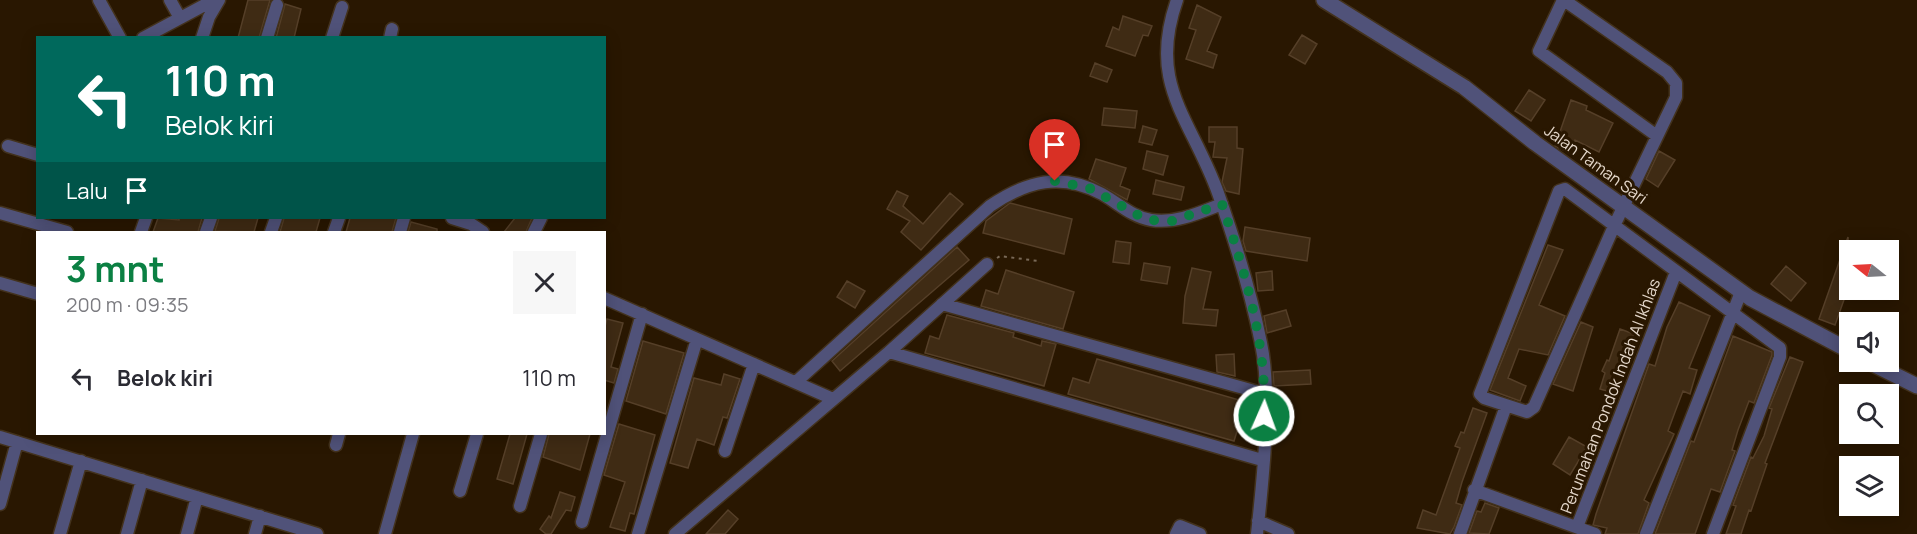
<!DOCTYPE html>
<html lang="id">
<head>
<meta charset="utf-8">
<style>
	body { margin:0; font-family:Manrope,sans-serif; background:#f7f7f7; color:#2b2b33; height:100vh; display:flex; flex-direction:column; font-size:22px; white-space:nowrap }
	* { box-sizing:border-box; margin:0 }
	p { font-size:20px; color:#7c7c81 }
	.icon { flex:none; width:33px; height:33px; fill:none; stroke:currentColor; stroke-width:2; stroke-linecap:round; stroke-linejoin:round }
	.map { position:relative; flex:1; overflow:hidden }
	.details { position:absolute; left:36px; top:231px; width:570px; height:204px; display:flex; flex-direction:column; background:#fff; border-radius:0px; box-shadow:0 3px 15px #0003 }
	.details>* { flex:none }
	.top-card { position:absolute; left:36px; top:36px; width:570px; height:183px; border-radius:0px; box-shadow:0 3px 15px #0003; background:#00695c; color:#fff; overflow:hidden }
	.needle { width:39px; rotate:288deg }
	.controls { position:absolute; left:1839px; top:240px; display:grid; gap:12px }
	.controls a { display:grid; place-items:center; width:60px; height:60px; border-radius:0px; background:#fff; box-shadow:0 3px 15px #0003; font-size:30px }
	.pin { position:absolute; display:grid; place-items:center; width:51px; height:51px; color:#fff; margin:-62px -26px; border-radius:50% 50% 50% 0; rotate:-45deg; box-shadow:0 0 6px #0007 }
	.pin .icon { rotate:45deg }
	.me { position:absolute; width:66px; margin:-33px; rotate:2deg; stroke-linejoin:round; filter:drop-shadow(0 0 4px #0008) }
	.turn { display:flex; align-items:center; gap:21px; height:126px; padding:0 30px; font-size:27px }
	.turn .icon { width:78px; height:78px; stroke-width:2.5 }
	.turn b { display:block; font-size:42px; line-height:51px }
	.then { display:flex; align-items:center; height:57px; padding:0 30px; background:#0003; gap:12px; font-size:22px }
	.round { display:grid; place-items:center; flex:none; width:63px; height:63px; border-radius:0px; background:#f7f7f7 }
	.head { display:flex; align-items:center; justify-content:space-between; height:102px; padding:0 30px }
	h1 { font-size:36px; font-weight:700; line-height:45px; color:#0b8043 }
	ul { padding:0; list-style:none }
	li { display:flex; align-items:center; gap:18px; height:90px; padding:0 30px }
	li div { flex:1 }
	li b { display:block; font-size:22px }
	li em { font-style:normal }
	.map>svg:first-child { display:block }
	.building { fill:#3f2b14; stroke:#553f28; stroke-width:1.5 }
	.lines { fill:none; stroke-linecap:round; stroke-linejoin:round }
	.minor-casing { stroke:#43321d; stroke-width:15 }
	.tertiary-casing { stroke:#43321d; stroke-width:18 }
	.path { stroke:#796957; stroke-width:2; stroke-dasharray:3 4.5; stroke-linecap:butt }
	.minor { stroke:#505279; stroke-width:12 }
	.tertiary { stroke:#505279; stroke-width:15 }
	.route { stroke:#0b8043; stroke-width:10; stroke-dasharray:0 18 }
	.labels { text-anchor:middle; stroke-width:6; stroke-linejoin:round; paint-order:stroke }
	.street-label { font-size:16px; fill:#e5d8cb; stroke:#291701 }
</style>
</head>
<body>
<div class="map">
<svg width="1917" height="534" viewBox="0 0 1917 534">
	<rect width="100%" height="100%" fill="#291701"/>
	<!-- building -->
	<path class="building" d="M 248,0 L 270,0 L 259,38 L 238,38 Z
		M 285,4 L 301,9 L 294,38 L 276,38 Z
		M 1197,5 L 1221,17 L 1207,51 L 1217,55 L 1213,68 L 1186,59 L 1196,30 L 1189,28 Z
		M 1123,16 L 1152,26 L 1148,36 L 1143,35 L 1135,56 L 1106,46 L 1113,27 L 1119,30 Z
		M 1302,35 L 1317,44 L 1305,64 L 1289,55 Z
		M 1095,63 L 1112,70 L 1107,82 L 1090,76 Z
		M 1529,90 L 1545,100 L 1531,121 L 1515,111 Z
		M 1571,100 L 1587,106 L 1586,110 L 1613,123 L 1599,152 L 1575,140 L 1571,154 L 1555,146 Z
		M 1104,108 L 1137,111 L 1135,128 L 1102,125 Z
		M 1143,126 L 1157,130 L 1152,145 L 1139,142 Z
		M 1209,127 L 1237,127 L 1237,148 L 1243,149 L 1239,194 L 1226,191 L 1222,182 L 1227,158 L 1213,157 L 1215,142 L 1209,142 Z
		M 1147,151 L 1168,156 L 1163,175 L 1143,169 Z
		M 1659,151 L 1675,160 L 1658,187 L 1646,179 Z
		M 1096,159 L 1126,168 L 1120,186 L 1130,190 L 1127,200 L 1089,179 Z
		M 1156,180 L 1184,187 L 1181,200 L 1153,194 Z
		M 897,191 L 908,196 L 903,206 L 923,224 L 950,193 L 963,204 L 921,250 L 901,232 L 910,221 L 887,209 Z
		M 1010,203 L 1072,219 L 1064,254 L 983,233 L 986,221 Z
		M 158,218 L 179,220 L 179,218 L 202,218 L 198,232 L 153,232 Z
		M 219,218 L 258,218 L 254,232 L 215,231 Z
		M 284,218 L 320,218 L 316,232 L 280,232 Z
		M 350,218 L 396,218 L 392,232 L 346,232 Z
		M 515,218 L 532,218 L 526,232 L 504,232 Z
		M 411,222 L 437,229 L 437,232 L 408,232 Z
		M 1245,227 L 1310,238 L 1307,261 L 1246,251 L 1243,241 Z
		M 1848,237 L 1850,283 L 1835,325 L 1819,319 Z
		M 1116,241 L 1131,243 L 1129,264 L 1113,262 Z
		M 1548,245 L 1563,250 L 1539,305 L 1565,316 L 1548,355 L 1519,349 L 1508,378 L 1526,386 L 1520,401 L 1490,390 Z
		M 957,247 L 969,260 L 840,371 L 832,361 Z
		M 1144,263 L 1170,267 L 1167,284 L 1141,280 Z
		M 1786,266 L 1806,283 L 1791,301 L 1771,284 Z
		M 1192,268 L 1211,272 L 1203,309 L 1218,310 L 1216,326 L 1183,323 L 1185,296 Z
		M 1006,270 L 1074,292 L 1063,329 L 981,306 L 986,290 L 998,294 Z
		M 1272,271 L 1273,290 L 1258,291 L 1256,273 Z
		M 847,281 L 865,291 L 855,308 L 837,297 Z
		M 1679,302 L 1710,316 L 1689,368 L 1697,370 L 1690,394 L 1683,391 L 1675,412 L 1668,431 L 1674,434 L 1644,500 L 1649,503 L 1638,534 L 1605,534 L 1607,528 L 1593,525 L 1596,514 L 1649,364 L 1655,366 L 1667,327 Z
		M 1286,310 L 1291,326 L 1267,333 L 1264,316 Z
		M 947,315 L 1014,333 L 1013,337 L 1041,346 L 1042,341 L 1056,344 L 1044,386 L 925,353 L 930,336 L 939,339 Z
		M 607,319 L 623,323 L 611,367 L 618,369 L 614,383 L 604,380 L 604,330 Z
		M 1581,322 L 1593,327 L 1573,391 L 1553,384 Z
		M 1620,329 L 1634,334 L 1623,361 L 1607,391 L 1600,389 L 1605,373 L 1602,371 L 1607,360 L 1609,361 Z
		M 1733,336 L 1772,352 L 1772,355 L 1754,403 L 1749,401 L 1738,430 L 1732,450 L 1735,451 L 1720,492 L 1711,489 L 1695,534 L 1655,534 L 1691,441 L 1694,442 Z
		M 643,341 L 684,353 L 666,414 L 626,401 Z
		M 1234,354 L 1235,376 L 1217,372 L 1216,355 Z
		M 1790,357 L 1803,362 L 1765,463 L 1767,464 L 1751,511 L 1749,510 L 1741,534 L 1726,534 L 1736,506 L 1733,505 L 1751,457 L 1753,458 L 1764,436 L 1772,409 L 1769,408 Z
		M 1097,359 L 1246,402 L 1234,441 L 1068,394 L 1073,378 L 1089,383 Z
		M 1310,370 L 1311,384 L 1274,386 L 1273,372 Z
		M 724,374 L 740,379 L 727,418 L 723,417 L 714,445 L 697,439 L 688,468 L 670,463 L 694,378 L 721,385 Z
		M 1473,408 L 1487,413 L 1462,482 L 1456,503 L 1462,505 L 1454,527 L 1450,534 L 1417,528 L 1423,510 L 1436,515 L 1460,448 L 1455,446 L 1461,432 L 1464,433 Z
		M 619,424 L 655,435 L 634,514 L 630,513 L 625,531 L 610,527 L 625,482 L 604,475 Z
		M 510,434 L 527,434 L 513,484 L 497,479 Z
		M 549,434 L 590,434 L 580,470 L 543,457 Z
		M 1569,437 L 1587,447 L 1570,475 L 1553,464 Z
		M 560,492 L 575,497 L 571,511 L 566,510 L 551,534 L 546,534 L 540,529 L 549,516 L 551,518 Z
		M 1485,503 L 1499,508 L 1489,534 L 1469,533 L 1477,511 L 1481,512 Z
		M 728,510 L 738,519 L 725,534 L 706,534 Z"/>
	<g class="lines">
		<defs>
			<path id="minor" d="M 99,0 L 120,38
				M 170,0 L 180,18
				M 1177,0 C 1147,85 1191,118 1218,193 C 1235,241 1251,293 1261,343 C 1272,396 1263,479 1257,534
				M 1563,0 L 1539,51 L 1657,136
				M 1564,0 L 1667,72 L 1676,83 L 1676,97 L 1615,224 L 1534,407 L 1527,412 L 1484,398 L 1480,394 L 1559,191 L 1565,189 L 1780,348 L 1780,357 L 1713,534
				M 143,38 L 214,0
				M 202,38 L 209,17 L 219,0
				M 267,38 L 277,5
				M 332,38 L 342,7
				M 390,38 L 392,29
				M 8,146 L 38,155
				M 0,213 L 67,232
				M 452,218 L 471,224 L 483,232
				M 141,232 L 146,218
				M 206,232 L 211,218
				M 271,232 L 276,218
				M 334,232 L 339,218
				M 400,232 L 404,218
				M 534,232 L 541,218
				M 0,283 L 38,294
				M 604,298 L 833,399
				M 942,304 L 1265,394
				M 889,352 L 1262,460
				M 796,382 L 990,206 C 1027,181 1061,172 1102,194 C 1118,203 1132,217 1151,220 C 1175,224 1199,213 1222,204
				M 0,437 L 317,534
				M 336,445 L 339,434
				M 725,451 L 754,364
				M 1474,490 L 1595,534
				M 460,491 L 477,434
				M 0,504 L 17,442
				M 520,506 L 541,434
				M 1258,521 L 1288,534
				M 582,522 L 642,314
				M 1577,527 L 1676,272
				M 60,534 L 81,461
				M 127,534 L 142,480
				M 187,534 L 197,497
				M 255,534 L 260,516
				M 385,534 L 413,434
				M 638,534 L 697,339
				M 675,534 L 889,352 L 987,264
				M 1176,534 L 1180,526 L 1200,534
				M 1460,534 L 1506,406
				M 1646,534 L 1741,292"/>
			<path id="tertiary" d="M 1324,0 L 1464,87 L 1535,143 L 1750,298 L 1850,351
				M 1869,362 L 1917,386"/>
		</defs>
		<!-- minor casing -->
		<use href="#minor" class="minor-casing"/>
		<!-- tertiary casing -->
		<use href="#tertiary" class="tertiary-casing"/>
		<!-- path -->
		<path class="path" d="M 997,258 L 1000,256 L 1038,261"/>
		<!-- minor -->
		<use href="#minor" class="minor"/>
		<!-- tertiary -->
		<use href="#tertiary" class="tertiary"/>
	</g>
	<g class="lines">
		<!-- route -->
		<path class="route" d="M 1055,181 L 1089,188 L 1147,220 L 1172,221 L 1222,204 C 1245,273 1267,343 1264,416"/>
	</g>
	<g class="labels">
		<!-- street labels -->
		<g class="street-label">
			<text transform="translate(1596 164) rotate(36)" y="6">Jalan Taman Sari</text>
			<text transform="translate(1610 396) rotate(-69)" y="6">Perumahan Pondok Indah Al Ikhlas</text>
		</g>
	</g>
</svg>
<div class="controls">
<a><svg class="needle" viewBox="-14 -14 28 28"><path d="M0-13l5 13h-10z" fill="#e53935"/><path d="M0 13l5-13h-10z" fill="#7c7c81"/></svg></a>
<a><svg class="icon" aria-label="sound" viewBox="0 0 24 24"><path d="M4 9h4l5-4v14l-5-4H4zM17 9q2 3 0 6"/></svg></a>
<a><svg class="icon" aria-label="search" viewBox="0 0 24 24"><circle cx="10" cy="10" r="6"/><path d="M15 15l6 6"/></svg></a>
<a><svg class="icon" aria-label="layers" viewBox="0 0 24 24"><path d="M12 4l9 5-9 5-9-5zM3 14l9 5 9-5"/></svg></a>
</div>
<div class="pin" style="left:1055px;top:181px;background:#d93025"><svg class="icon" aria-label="arrive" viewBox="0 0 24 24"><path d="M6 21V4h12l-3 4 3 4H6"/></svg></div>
<svg class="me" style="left:1264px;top:416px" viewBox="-20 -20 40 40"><circle r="17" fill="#0b8043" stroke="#fff" stroke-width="3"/><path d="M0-11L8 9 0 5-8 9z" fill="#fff"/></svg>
<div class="top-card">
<div class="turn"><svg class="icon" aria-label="left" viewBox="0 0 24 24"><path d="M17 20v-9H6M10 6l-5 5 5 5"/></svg><div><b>110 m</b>Belok kiri</div></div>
<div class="then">Lalu<svg class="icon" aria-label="arrive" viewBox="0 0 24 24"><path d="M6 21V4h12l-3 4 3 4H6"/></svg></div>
</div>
<section class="details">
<div class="head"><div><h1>3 mnt</h1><p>200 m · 09:35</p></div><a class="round"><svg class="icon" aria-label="close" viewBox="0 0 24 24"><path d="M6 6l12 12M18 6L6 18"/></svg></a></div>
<ul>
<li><svg class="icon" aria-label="left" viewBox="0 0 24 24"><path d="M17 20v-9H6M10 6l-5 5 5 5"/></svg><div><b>Belok kiri</b></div><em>110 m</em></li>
</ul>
</section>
</div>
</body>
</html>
